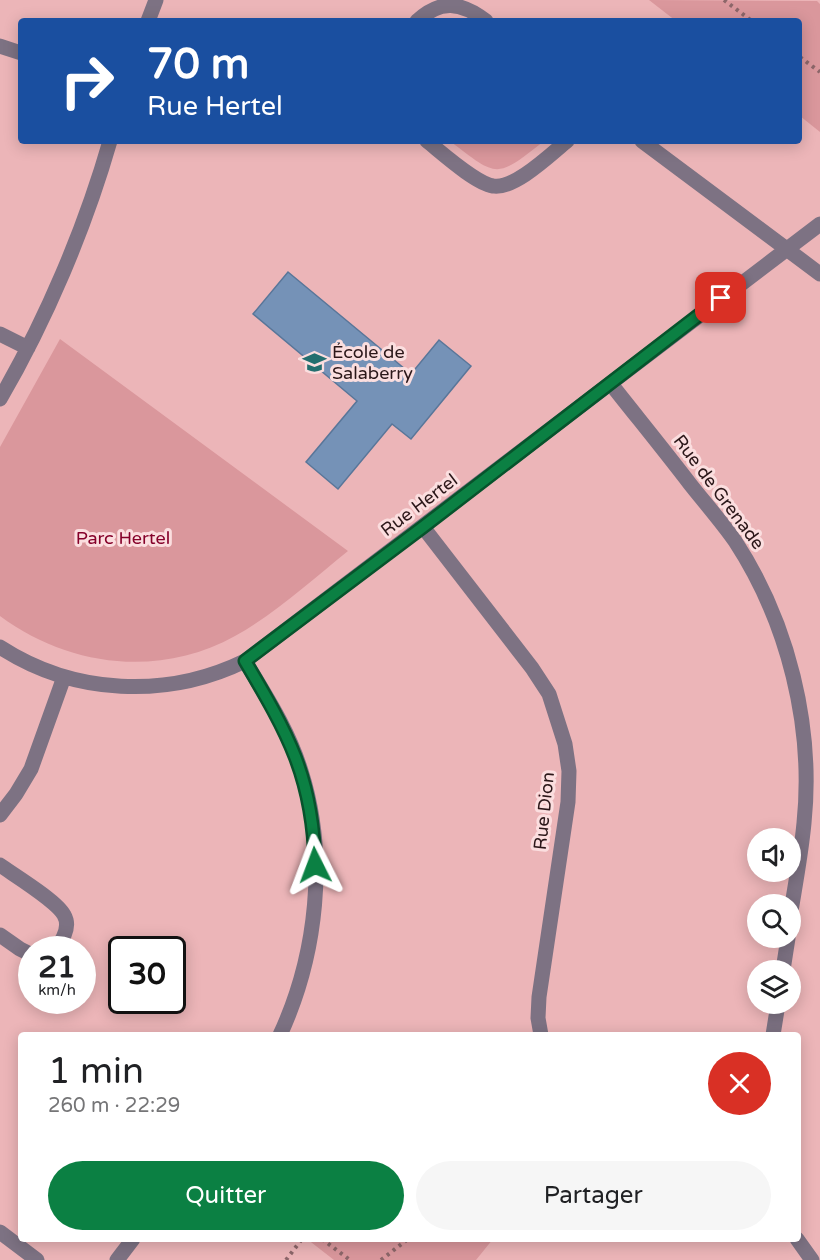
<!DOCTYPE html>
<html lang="fr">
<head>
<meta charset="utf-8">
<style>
	body { margin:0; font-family:"Varela Round",sans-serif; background:#f6f6f6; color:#202124; height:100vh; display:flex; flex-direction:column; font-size:22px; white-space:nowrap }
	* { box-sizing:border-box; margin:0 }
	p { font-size:20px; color:#757577 }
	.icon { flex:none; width:33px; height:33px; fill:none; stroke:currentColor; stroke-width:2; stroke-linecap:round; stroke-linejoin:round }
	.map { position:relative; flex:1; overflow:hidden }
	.panel { position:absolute; left:18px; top:1032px; width:783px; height:210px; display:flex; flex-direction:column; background:#fff; border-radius:6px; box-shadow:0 3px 15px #0003 }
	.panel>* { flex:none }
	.guide { position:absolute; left:18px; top:18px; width:784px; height:126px; border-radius:6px; box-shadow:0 3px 15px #0003; background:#1a4fa0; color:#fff; overflow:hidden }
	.buttons { position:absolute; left:747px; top:828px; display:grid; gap:12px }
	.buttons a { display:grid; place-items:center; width:54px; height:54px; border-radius:50%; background:#fff; box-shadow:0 3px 15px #0003; font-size:30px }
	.speed { position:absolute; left:18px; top:936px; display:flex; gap:12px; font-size:30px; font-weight:700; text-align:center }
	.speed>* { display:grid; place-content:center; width:78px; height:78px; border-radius:50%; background:#fff; box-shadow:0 3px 15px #0003; line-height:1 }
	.speed small { font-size:15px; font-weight:400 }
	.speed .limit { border:3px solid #111; border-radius:9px; background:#fff; color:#111 }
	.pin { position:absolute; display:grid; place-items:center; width:51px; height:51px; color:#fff; margin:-26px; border-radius:12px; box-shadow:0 3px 9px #0006 }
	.me { position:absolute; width:66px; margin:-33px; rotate:357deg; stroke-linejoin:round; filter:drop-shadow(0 0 4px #0008) }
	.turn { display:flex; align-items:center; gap:21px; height:126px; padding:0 30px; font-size:27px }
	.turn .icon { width:78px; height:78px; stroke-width:2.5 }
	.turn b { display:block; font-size:42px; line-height:51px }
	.round { display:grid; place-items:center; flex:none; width:63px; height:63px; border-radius:32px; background:#f6f6f6 }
	.head { display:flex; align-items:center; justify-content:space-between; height:102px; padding:0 30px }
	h1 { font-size:36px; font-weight:600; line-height:45px }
	.button { display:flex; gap:12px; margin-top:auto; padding:12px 30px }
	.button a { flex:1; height:69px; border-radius:36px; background:#0b8043; color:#fff; font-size:24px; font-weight:600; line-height:69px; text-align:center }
	.button a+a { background:#f6f6f6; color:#202124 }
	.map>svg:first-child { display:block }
	.green { fill:#da979c }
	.building { fill:#7592b7; stroke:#597699; stroke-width:1.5 }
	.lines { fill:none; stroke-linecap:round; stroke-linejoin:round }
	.path { stroke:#8c6669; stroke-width:4; stroke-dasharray:3 4.5; stroke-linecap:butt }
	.minor { stroke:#7d7283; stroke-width:15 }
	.route-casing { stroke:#07532c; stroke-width:15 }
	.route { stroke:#0b8043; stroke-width:10 }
	.labels { text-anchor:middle; stroke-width:6; stroke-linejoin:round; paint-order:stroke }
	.poi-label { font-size:18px; fill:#2b1719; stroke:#fbdedf; text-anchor:start }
	.street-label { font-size:18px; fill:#2b1719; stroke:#fbdedf }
	.park-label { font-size:18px; fill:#85012a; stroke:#fbdedf }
</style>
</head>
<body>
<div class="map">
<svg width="820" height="1260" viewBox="0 0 820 1260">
	<rect width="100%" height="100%" fill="#ecb5b8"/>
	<!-- green -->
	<path class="green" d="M 649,0 L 817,1 L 820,4 L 820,132 L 800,116 L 800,21 L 676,21 Z
		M 450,141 L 544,141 C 496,179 498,178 450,141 Z
		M 60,339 L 348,551 C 313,579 275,614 235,636 C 159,678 69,667 0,616 L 0,447 Z
		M 307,1239 L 493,1239 L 476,1260 L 334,1260 Z"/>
	<!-- building -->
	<path class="building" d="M 288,272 L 411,374 L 439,340 L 471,366 L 411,439 L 392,424 L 338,489 L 306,462 L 357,401 L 253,314 Z"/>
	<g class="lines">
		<!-- path -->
		<path class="path" d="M 724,0 L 752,21
			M 800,57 L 820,72
			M 322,1239 L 350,1260
			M 286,1260 L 302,1239
			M 381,1260 L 408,1239"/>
		<!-- minor -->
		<path class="minor" d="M 148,21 L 156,0
			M 417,21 C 440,0 460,1 486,21
			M 0,46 L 21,53
			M 427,141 C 442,153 475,183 493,186 C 514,190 551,154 567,141
			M 642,141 L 820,274
			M 0,334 L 28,348
			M 611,384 C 637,417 664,450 690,484 C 705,503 721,521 735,541 C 788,622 814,726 804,823 C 801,855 795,886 790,917
			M 0,399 C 46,320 85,228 110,141
			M 423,527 L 532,668 L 549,694 L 565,744 L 569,771 L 568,802 L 539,997 L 538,1018 L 541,1035
			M 0,647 C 74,695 167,699 245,661 L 820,224
			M 245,661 C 266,696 289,731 301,771 C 328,856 317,955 280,1035
			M 0,815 L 16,794 L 31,769 L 64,677
			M 0,865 C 14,875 57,901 64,915 C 71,927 63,940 55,950
			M 0,935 L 20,949 L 32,955
			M 783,970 L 788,938
			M 773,1035 L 778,1004
			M 0,1232 L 37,1260
			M 797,1239 L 812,1260
			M 117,1260 L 133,1239"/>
	</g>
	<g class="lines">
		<defs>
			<path id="route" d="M 315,865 C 313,777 288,734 245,661 L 423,527 L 721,298"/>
		</defs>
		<!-- route casing -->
		<use href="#route" class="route-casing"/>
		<!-- route -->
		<use href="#route" class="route"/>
	</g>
	<!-- icons -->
	<defs>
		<symbol id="school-bare" viewBox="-9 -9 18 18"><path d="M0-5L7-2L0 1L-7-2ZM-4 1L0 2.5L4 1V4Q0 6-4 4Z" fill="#246f6f" stroke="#fbdedf" stroke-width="2.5" paint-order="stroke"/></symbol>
	</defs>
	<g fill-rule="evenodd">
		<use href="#school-bare" x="298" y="346" width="33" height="33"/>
	</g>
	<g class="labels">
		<!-- poi labels -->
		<g class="poi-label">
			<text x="332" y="358">École de<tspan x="332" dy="21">Salaberry</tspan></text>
		</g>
		<!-- street labels -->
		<g class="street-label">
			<text transform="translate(719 492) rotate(53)" y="6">Rue de Grenade</text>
			<text transform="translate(419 505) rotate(-37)" y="6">Rue Hertel</text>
			<text transform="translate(544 811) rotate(-84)" y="6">Rue Dion</text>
		</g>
		<!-- park labels -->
		<g class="park-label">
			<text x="123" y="544">Parc Hertel</text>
		</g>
	</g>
</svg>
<div class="buttons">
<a><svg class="icon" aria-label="sound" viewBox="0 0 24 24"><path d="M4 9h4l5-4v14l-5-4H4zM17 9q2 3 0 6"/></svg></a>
<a><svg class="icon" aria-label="search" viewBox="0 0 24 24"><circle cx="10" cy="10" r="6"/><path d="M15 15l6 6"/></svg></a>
<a><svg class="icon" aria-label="layers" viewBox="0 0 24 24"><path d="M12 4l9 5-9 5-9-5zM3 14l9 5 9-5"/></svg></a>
</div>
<div class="speed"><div>21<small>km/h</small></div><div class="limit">30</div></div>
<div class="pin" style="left:721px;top:298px;background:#d93025"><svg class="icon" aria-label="arrive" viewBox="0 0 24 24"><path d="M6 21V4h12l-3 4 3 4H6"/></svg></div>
<svg class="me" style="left:315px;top:865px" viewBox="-20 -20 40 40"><path d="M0-17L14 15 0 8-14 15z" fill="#0b8043" stroke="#fff" stroke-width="4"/></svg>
<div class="guide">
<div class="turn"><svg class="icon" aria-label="right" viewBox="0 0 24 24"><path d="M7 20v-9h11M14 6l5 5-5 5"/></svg><div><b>70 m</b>Rue Hertel</div></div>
</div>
<section class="panel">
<div class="head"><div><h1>1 min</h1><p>260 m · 22:29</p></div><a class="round" style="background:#d93025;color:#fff"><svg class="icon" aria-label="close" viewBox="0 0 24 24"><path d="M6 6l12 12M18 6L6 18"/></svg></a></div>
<div class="button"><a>Quitter</a><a>Partager</a></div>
</section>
</div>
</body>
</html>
